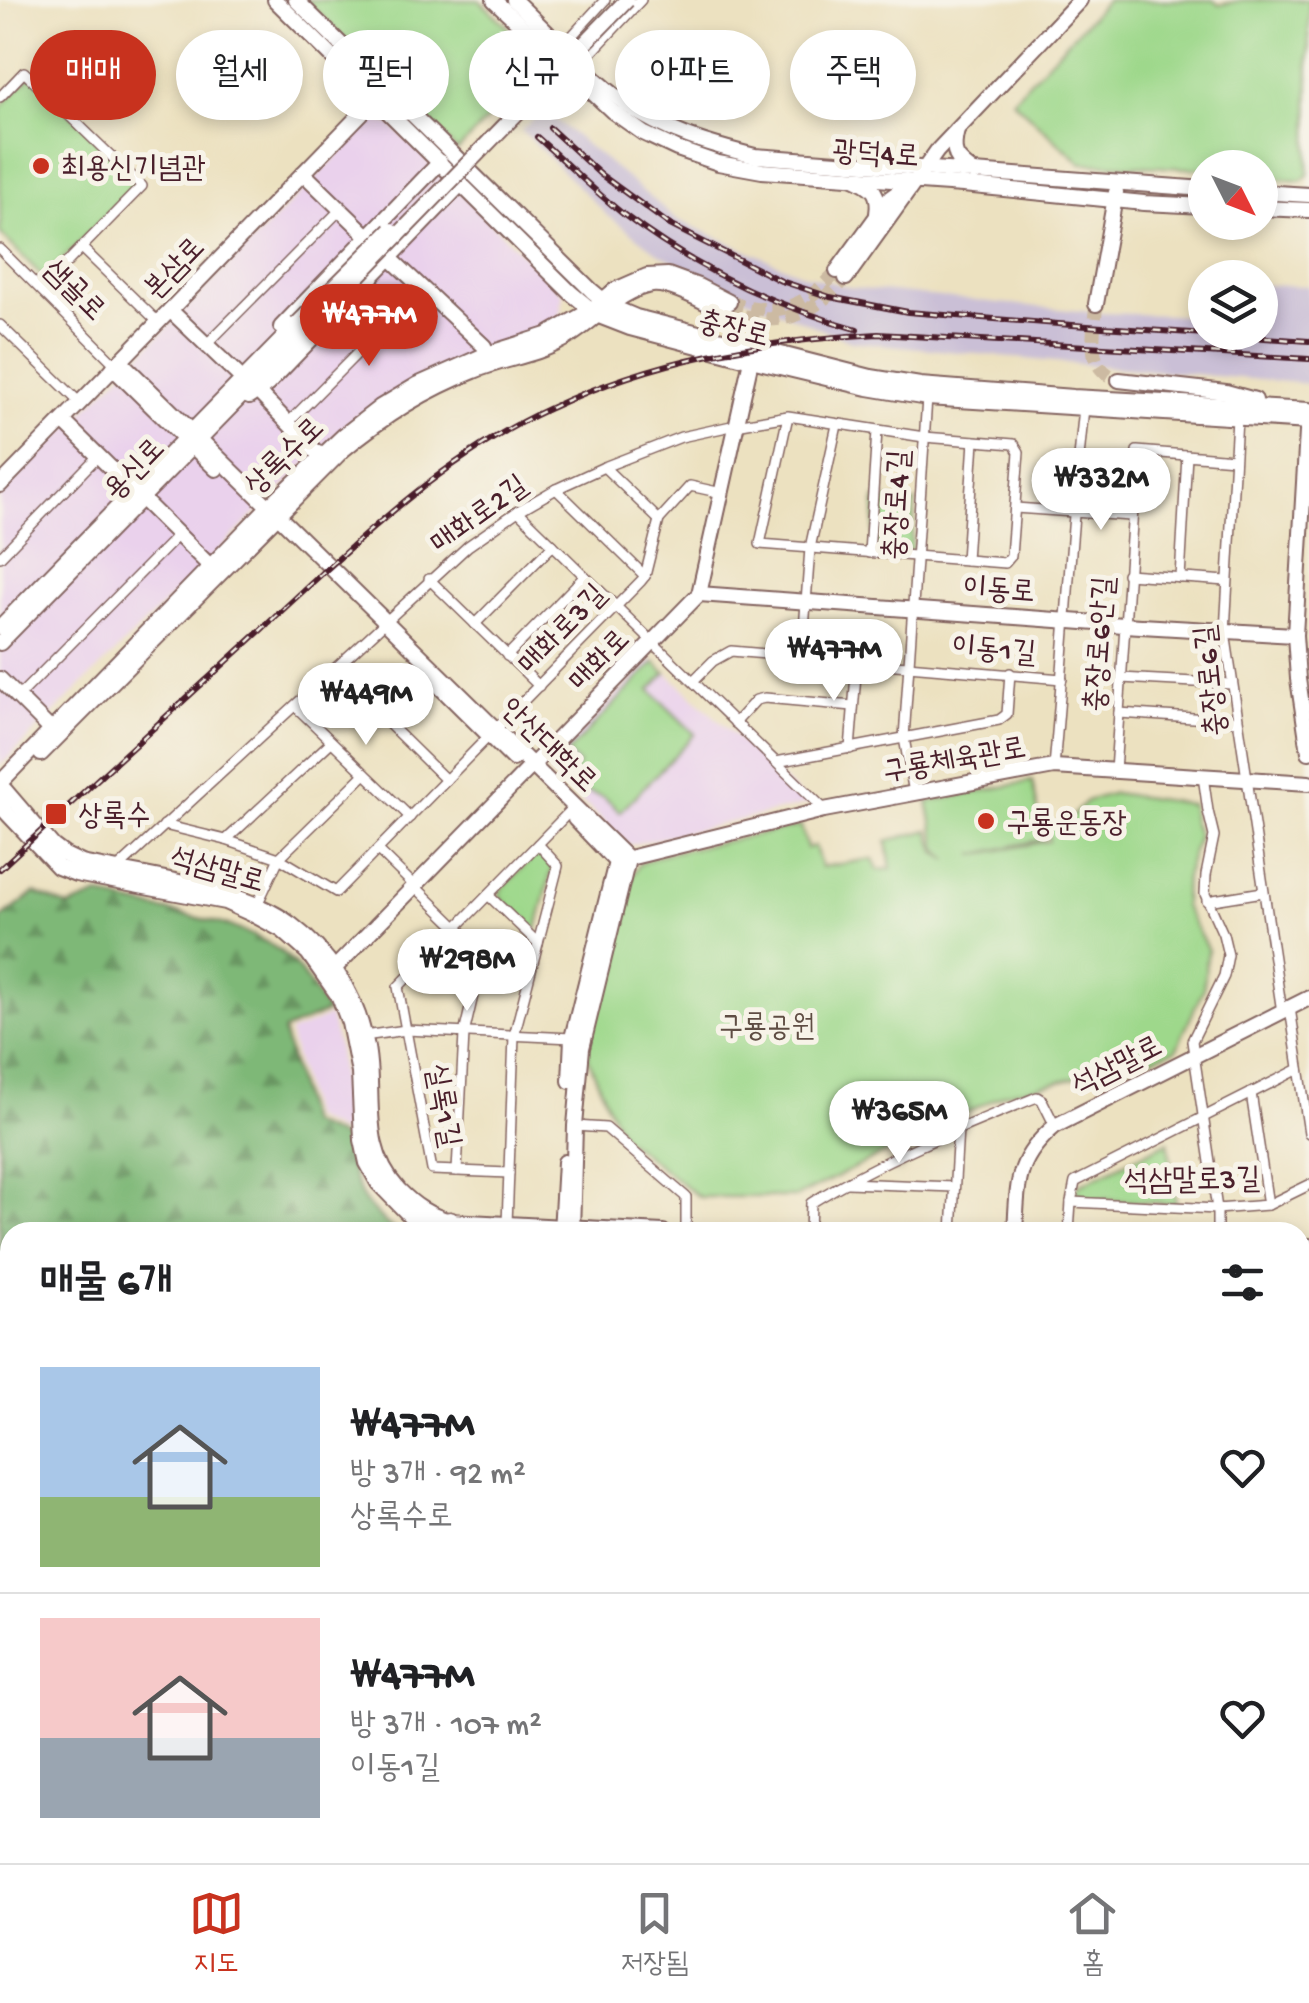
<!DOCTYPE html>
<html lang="ko">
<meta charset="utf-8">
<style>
:root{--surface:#fff;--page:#f6f6f6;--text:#202124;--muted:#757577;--line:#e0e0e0;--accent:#c8321e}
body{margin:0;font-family:"Gochi Hand","Poor Story",sans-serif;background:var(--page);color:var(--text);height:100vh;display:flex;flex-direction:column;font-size:38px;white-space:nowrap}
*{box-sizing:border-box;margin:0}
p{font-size:32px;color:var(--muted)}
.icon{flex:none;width:55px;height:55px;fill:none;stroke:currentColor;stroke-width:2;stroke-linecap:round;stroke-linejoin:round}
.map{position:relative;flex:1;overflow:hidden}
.panel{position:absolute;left:0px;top:1222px;width:1310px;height:642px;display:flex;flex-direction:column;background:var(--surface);border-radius:30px 30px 0 0;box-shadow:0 5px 15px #0003}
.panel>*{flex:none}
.guide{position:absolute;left:30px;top:30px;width:1250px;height:90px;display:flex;gap:20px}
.needle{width:65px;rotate:132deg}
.controls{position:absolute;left:1188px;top:150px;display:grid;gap:20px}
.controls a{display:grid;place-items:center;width:90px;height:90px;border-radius:50%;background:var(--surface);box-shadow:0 5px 15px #0003;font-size:50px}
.price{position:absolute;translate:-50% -85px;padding:0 22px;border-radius:35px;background:#fff;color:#222;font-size:32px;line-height:65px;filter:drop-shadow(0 2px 5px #0008)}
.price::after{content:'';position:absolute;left:50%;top:60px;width:30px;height:22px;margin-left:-15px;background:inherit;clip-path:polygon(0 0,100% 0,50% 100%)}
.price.selected{background:var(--accent);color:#fff}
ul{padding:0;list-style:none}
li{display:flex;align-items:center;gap:30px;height:250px;padding:0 40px}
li+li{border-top:2px solid var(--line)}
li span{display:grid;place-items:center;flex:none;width:280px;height:200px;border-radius:0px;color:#555}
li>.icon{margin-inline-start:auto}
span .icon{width:120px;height:120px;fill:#fffc;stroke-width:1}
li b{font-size:42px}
h2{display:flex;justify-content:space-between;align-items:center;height:120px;padding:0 40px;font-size:42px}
.chip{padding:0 35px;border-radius:45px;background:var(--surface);box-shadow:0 5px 15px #0003;font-size:35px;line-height:90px}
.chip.selected{background:var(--accent);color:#fff}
.menu{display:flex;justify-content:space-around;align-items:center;height:140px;border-top:2px solid var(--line);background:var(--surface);font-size:28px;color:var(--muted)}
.menu a{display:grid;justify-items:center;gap:5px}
.menu .selected{color:var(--accent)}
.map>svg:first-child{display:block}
</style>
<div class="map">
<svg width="1309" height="1863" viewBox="0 0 1309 1863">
<defs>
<pattern id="industrial-furrows" width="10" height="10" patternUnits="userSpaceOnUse" patternTransform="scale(2.5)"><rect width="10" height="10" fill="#cabfd6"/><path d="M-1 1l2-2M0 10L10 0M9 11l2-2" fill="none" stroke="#afa4b8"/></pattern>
<pattern id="forest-firs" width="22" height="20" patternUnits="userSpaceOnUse" patternTransform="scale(2.5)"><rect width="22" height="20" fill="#7eb877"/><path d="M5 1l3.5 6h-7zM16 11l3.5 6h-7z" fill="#699562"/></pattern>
</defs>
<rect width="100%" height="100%" fill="#f7f3e8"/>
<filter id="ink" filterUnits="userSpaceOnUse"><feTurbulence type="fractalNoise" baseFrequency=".01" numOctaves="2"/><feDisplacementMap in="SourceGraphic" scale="20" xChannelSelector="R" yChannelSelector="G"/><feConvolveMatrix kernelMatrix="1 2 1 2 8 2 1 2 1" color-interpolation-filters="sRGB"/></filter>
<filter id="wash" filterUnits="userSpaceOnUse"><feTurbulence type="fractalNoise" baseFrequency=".0048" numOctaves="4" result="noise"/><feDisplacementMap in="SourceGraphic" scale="40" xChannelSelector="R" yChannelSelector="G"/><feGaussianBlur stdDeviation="2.25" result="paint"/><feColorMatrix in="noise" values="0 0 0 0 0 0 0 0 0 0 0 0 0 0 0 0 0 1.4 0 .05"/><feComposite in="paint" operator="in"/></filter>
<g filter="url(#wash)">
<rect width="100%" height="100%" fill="#ece1c0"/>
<g fill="#ead1ec">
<path d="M374,119L391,125L563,294L560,316L354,417L0,766V496Z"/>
<path d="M652,659L809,804L630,845L549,772V762Z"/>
<path d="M329,1016L338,1047L345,1116L344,1134L311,1118L289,1033Z"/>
</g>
<path fill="url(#industrial-furrows)" d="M0,1492L10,1605V1855H123L121,1863H0Z"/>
<path fill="#cabfd6" d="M545,111L678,220L804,275L852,288L1099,313L1205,316V332H1260V285L1309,286V384L1065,363L851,341L729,291L660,254L607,215L521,130Z"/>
<g fill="url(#forest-firs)" stroke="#646c51" stroke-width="2.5">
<path d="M35,893L69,907L99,895C157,914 236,915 285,955C302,969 315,994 327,1012L283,1031L308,1123L343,1138C356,1186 356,1201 397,1232H10V1288L0,1290V919Z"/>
<path d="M578,1855H804L809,1863H578Z"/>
</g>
<g fill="#9ed88b" stroke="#747c5b" stroke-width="2.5">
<path d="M305,0H479L544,60L457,151Z"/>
<path d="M1107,0H1213L1219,5L1242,0H1309L1308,175L1301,181L1260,177V168L1205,169L1081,163L1012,100Z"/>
<path d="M33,74L140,183L44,278L0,233V107Z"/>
<path d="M875,498L915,502L911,549L908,552L873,549Z"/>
<path d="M655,662L666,673L650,690L695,734L620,812L604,797L581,790L568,777L579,765L567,753Z"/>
<path d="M1032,781L1044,839L973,855L1049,841L1046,824L1068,821L1086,801L1114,793L1191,804L1192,821L1198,836L1185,877L1184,906L1208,950L1203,990L1176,1050L1136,1064L1006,1093L796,1197H699L623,1137L607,1104L585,1050L630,879L639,864L663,854L801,826L807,848L815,846L821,867L873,859L878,870L891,869L887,841L929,830L936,852L949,860L938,850L928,802Z"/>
<path d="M536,854H542L553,865L537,929L533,930L500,897V891Z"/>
<path d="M1168,1142L1176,1204L1080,1198L1076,1191L1079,1185Z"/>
<path d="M999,1855H1142L1123,1863H999Z"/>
</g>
</g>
<g filter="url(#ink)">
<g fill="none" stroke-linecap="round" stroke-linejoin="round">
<g stroke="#ccbaa2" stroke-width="14" stroke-dasharray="14 7" stroke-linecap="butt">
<path d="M729,302C779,317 802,310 837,271"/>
<path d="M1096,304C1095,334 1083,368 1119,380"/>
<path d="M724,311C779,328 806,320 846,278"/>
</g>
<defs>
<g id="street">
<path d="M559,50L605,0"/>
<path d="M578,67L641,0"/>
<path d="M0,97L24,72L142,186L41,289"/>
<path d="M82,248L158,322"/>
<path d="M0,249L116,365"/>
<path d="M0,325L80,403"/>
<path d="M206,345L341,209"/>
<path d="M1237,418L1225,632L1282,1012"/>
<path d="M288,423L422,288"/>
<path d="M604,467L659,520"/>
<path d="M556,489L645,576"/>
<path d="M1015,508L1131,516"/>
<path d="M518,511L824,809"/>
<path d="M869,553L877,431"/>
<path d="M0,557L98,456"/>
<path d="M966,560L974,441"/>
<path d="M1127,574L1227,581"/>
<path d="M1180,578L1187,455"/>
<path d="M429,579L539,686"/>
<path d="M475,624L553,545"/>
<path d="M507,656L585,576"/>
<path d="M802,657L810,548L837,425"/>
<path d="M334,670L446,780"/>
<path d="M1121,678L1231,684"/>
<path d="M694,680L713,661L731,651L1062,679"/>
<path d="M18,697L178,535"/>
<path d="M295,706L410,817"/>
<path d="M1119,713L1237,721"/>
<path d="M735,723L756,700L765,698L853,706"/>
<path d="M850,749L857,662"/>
<path d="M776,762L999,720L1007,714L1010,673"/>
<path d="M1054,767C1065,648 1071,527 1084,408"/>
<path d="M1115,771L1137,451L1234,459"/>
<path d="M1203,776L1208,811L1214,836L1206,875L1205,894L1223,934L1228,955L1224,976L1192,1041L1217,1209V1232"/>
<path d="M914,793L904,738L927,398"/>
<path d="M164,825L226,840L279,858L336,892L641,581L645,576L659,520L690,486L722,493"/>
<path d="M226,840L331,742"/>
<path d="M378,850L483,953L464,1034L457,1171"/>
<path d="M115,871L468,546L518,511L556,489L604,467L681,437L736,425L788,416L924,437L1014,444L1019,452L1011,556L1005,563L760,544L788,416"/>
<path d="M488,895L538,943"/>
<path d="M1207,901L1263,892"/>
<path d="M257,905L279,858L365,774"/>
<path d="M1290,1008L1309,1133"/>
<path d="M364,1036L406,1030L572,1038"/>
<path d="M1251,1093L1268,1205"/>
<path d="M575,1126L606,1128L686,1197V1232"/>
<path d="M509,1173L432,1170L398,987L575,806"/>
<path d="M847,1183L954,1187"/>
<path d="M1071,1202L1217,1209L1268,1205L1309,1185"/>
<path d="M507,1224L514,1036L558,866L538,844"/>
<path d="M810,1232L811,1203C882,1159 960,1128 1037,1097L1042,1100L1055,1126"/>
<path d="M952,1232L958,1128"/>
<path d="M1069,1232L1071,1202L1075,1182L1299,1069"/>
<path d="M1300,1481L1309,1542"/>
<path d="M1300,1606L1309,1604"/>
<path d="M1300,1656L1309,1654"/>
<path d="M1300,1706L1309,1705"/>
<path d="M1300,1772L1309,1831"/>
<path d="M405,1855L539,1862"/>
<path d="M816,1855L821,1863"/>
<path d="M1204,1855L1206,1863"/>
<path d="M1254,1855L1256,1863"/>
<path d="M369,1863V1855"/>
<path d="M849,1863V1855"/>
<path d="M963,1863L964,1855"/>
<path d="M1139,1863L1170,1860L1179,1863"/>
<path d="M1271,1863L1309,1857"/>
</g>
<g id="secondary">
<path d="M275,0L571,293L599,316L630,328L751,360L868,388L927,398L1309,422"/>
<path d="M296,0L592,291L610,306L636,317L871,377L920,385L1073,397L1309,410"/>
<path d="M494,0L612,111L643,133L677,149L718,163L762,171L963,185L1144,203L1205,206"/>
<path d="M514,0C551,35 586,75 627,105C665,132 711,145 755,156L1205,189"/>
<path d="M957,130C951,154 955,159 975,173"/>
<path d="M303,173L370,238"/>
<path d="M854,178C874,187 880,193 877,214"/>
<path d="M1260,192L1309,195"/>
<path d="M1260,208L1309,210"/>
<path d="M390,258L484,346L487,354"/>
<path d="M837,271L890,198L908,185"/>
<path d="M846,278L937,151L1080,0"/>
<path d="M1096,304L1116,192"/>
<path d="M170,310L237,374"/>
<path d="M281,327L440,162"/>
<path d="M120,361L628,859L582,1048L575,1126L572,1232"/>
<path d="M113,368L216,469"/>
<path d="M1119,380L1226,392L1255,400"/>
<path d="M257,391L321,457"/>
<path d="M249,397L268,384L461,184"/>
<path d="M1308,415L1295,635L1298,679L1309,752"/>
<path d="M63,421L210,566"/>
<path d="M0,485L382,92"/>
<path d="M699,594L1124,625L1295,635"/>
<path d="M0,627L297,324"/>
<path d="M0,643L305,331"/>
<path d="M0,679L51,730"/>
<path d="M436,683L513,759"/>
<path d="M41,754L343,450C383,416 425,390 474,371C502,359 535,356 561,341C591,326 619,289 652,285C672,283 705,303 724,311"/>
<path d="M0,783L268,507L344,435L380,407L417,385L487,354L547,335L591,310L615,290L647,276L668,275L698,286L729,302"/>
<path d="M0,788L5,790L53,846L65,855L82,863C143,876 243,887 292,925C330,954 354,992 365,1038C378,1091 357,1145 399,1190C415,1206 428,1215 450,1221L663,1232"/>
<path d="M0,795L5,811L58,867L76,874L225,902L254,915L282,930L308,953L339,997L349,1023L359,1073L362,1140L367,1163L378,1183L413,1219L440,1230H446"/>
<path d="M621,860L824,810L1054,767L1309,783"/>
<path d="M327,976L699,594L751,360"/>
<path d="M570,1081L572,1038L616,862L575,819"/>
<path d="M561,1232L565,1162"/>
<path d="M1015,1232C1018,1183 1015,1160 1055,1126L1309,998"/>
<path d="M1300,1249L1309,1246"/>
<path d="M1300,1468L1309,1466"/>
<path d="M197,1863L198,1855"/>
<path d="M539,1863L540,1855"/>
<path d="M903,1863V1855"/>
<path d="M914,1863L915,1855"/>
</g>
<g id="highway">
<path d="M437,1232L450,1221"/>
<path d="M0,1312L10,1311"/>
<path d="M0,1333L10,1332"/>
<path d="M1300,1350L1309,1348"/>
<path d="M1300,1373L1309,1371"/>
</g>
</defs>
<use href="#street" stroke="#83635f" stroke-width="12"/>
<use href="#secondary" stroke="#83635f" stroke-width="18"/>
<use href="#highway" stroke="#83635f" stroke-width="21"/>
<use href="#street" stroke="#fff" stroke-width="9"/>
<use href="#secondary" stroke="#fff" stroke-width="14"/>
<use href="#highway" stroke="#fff" stroke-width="18"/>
<defs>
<g id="rail">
<path d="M550,128L600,174L670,225L781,281L830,297L908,312L1058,324L1309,341"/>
<path d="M537,137C565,162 593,190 623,214C694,268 771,305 857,329"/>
<path d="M0,869C87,788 175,709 262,629C350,548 438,460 548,409C657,358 759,341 878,334L1309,359"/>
</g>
</defs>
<use href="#rail" stroke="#4a1f2b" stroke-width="6"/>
<use href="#rail" stroke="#f7f3e8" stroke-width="2.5" stroke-dasharray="8" stroke-linecap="butt"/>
<defs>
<g id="secondary-bridge">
<path d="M297,324L391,230"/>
<path d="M305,331L627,0"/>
</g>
</defs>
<use href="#secondary-bridge" stroke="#83635f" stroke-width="18" stroke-linecap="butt"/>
<use href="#secondary-bridge" stroke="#fff" stroke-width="14"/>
</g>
</g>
<g fill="#c8321e" stroke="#f7f3e8" stroke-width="4">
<circle cx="41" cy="166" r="10"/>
<rect x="44" y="802" width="24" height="24" rx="5"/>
<circle cx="986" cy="821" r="10"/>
</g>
<g text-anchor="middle" stroke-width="10" stroke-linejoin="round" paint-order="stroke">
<g font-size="30" fill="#4a1f2b" stroke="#f7f3e8">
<text transform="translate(876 152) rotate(4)" y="10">광덕4로</text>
<text transform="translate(173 267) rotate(-46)" y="10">본삼로</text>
<text transform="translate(76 289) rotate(45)" y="10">샘골로</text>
<text transform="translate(734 327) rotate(14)" y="10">충장로</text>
<text transform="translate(283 455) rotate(-44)" y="10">상록수로</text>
<text transform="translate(133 468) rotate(-46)" y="10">용신로</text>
<text transform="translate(895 505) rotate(-87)" y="10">충장로4길</text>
<text transform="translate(478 513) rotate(-36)" y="10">매화로2길</text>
<text transform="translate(999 588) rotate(4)" y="10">이동로</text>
<text transform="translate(561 628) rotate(-46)" y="10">매화로3길</text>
<text transform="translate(1098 644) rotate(-86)" y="10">충장로6안길</text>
<text transform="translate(994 648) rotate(5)" y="10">이동1길</text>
<text transform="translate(598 659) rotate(-46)" y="10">매화로</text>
<text transform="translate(1209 681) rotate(-96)" y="10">충장로6길</text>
<text transform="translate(550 744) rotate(44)" y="10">안산대학로</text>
<text transform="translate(954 758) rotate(-10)" y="10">구룡체육관로</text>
<text transform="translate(218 868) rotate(16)" y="10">석삼말로</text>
<text transform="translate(1116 1064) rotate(-27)" y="10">석삼말로</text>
<text transform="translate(445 1105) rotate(80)" y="10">실록1길</text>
<text transform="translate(1192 1178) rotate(-1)" y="10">석삼말로3길</text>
</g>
<g font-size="30" fill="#4a1f2b" stroke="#f7f3e8" text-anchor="start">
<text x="61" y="176">최용신기념관</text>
<text x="78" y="824">상록수</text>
<text x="1006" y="831">구룡운동장</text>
</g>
<g font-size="30" fill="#5f4d43" stroke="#f7f3e8">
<text x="767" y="1035">구룡공원</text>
</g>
</g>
</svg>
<div class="controls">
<a><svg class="needle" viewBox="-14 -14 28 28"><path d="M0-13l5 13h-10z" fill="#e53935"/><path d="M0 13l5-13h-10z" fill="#757577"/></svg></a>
<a><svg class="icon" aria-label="layers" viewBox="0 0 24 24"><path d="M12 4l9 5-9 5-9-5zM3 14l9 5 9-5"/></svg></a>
</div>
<b class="price selected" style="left:369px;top:369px">₩477M</b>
<b class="price" style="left:1101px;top:533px">₩332M</b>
<b class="price" style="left:834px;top:704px">₩477M</b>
<b class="price" style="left:366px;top:748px">₩449M</b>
<b class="price" style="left:467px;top:1014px">₩298M</b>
<b class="price" style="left:899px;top:1166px">₩365M</b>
<div class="guide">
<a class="chip selected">매매</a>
<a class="chip">월세</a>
<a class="chip">필터</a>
<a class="chip">신규</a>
<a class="chip">아파트</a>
<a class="chip">주택</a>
</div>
<section class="panel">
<h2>매물 6개<svg class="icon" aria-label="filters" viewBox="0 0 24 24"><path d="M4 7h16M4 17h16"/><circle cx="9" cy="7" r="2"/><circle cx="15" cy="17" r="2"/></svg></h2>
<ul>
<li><span style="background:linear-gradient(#a9c7e8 65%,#8fb573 0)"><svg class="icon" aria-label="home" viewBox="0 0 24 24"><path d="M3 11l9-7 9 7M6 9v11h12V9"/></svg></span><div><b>₩477M</b><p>방 3개 · 92 m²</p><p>상록수로</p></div><svg class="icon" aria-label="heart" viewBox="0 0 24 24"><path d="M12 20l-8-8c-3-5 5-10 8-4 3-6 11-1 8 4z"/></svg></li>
<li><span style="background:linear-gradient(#f6c9c9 60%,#9aa5b1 0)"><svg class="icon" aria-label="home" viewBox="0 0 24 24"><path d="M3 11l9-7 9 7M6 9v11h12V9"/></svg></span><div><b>₩477M</b><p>방 3개 · 107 m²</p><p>이동1길</p></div><svg class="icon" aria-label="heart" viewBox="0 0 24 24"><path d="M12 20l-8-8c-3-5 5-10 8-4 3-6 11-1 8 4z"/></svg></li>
</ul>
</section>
</div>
<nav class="menu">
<a class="selected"><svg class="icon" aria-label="map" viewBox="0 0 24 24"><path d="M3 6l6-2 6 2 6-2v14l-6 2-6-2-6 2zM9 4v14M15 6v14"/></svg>지도</a>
<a><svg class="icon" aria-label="saved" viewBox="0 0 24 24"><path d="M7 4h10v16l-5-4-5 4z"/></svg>저장됨</a>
<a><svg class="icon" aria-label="home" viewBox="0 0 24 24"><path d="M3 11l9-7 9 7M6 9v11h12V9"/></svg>홈</a>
</nav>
